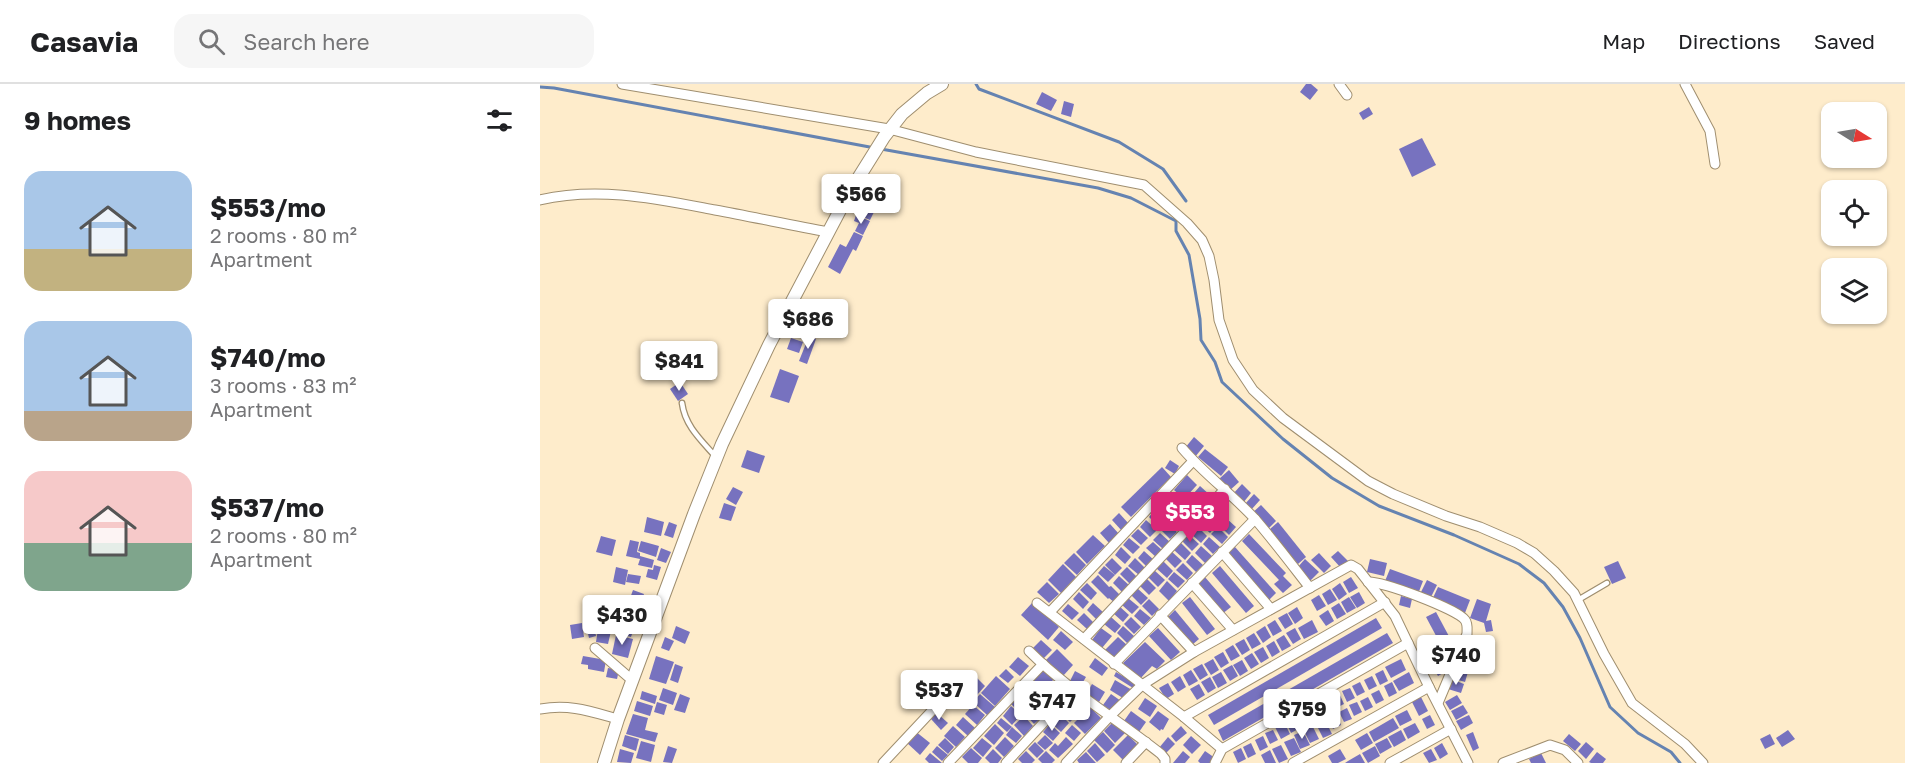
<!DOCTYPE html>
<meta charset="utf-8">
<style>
:root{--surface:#fff;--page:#f6f6f6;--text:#202124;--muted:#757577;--line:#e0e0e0;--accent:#db2777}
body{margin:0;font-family:"Golos Text",sans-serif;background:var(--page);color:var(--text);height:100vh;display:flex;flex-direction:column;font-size:22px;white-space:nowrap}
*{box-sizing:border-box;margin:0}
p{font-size:20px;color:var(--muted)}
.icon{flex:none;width:33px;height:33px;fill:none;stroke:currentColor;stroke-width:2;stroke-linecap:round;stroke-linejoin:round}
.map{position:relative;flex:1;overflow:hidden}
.sheet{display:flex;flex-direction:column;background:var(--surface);width:540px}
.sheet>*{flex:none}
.needle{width:39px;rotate:101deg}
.buttons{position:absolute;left:1281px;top:18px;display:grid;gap:12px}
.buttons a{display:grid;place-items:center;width:66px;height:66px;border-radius:12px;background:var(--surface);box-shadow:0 2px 4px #0004;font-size:30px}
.price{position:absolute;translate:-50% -51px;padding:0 14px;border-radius:6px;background:#fff;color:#222;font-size:20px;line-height:39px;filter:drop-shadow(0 2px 3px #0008)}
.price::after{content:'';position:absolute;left:50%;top:36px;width:18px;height:14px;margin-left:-9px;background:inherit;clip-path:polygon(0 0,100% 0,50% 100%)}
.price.current{background:var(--accent);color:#fff}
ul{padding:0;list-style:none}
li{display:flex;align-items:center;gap:18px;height:150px;padding:0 24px}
li span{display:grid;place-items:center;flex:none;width:168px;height:120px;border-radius:18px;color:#555}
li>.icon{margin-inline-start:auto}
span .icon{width:72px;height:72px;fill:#fffc;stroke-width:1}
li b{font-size:26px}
h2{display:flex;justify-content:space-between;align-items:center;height:72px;padding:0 24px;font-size:26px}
header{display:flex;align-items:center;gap:36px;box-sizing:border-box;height:84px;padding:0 30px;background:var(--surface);border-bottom:2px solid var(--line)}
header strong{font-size:28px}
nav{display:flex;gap:33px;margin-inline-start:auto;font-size:21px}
.search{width:420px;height:54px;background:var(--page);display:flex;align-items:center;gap:15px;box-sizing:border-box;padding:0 21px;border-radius:18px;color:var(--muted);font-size:22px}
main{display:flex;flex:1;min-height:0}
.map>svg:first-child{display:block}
</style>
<header>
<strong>Casavia</strong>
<div class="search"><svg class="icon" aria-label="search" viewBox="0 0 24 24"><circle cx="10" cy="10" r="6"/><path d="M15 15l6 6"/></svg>Search here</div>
<nav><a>Map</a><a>Directions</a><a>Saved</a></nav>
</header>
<main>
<section class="sheet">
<h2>9 homes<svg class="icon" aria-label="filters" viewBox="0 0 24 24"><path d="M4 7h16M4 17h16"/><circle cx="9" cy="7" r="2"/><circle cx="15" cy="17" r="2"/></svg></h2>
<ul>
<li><span style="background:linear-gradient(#a9c7e8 65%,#c2b280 0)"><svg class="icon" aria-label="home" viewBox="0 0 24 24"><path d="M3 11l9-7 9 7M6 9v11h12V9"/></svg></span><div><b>$553/mo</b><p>2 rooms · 80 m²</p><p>Apartment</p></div></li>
<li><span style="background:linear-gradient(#a9c7e8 75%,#b9a48a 0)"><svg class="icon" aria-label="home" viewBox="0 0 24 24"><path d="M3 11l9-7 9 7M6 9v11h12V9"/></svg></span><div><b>$740/mo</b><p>3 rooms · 83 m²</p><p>Apartment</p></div></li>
<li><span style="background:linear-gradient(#f6c9c9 60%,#7fa58c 0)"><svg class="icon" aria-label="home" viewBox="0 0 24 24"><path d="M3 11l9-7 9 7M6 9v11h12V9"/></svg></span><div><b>$537/mo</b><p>2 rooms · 80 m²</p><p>Apartment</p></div></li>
</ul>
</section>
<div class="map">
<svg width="1365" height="679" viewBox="0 0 1365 679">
<rect width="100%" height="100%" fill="#feeccb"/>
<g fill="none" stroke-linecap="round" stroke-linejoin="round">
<g stroke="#6583b1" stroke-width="3">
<path d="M436,0L439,5L579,58L623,85L646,117"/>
<path d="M0,3L14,4L335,64"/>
<path d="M341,65L558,104L591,114L636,137V147L649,171L660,235L661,256L675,278L682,298L743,355L792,394L839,422L914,451L979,480L1004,499L1023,523L1040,554L1070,623L1098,649L1131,668L1140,679"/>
</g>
</g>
<g fill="#7772bf">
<path d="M766,0H771L778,6L770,16L760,8Z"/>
<path d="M502,8L517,16L511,27L496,20Z"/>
<path d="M524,17L534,20L531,33L521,30Z"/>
<path d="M829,23L833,30L823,36L819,29Z"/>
<path d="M882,54L896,81L872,93L859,65Z"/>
<path d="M322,121L335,126L330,136L318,131Z"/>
<path d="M316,131L330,137L323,151L315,147L319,139L314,137Z"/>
<path d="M314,148L323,152L316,167L313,165L300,190L288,183L300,160L306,163Z"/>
<path d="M271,226L278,229L269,251L262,248Z"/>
<path d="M279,229L287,232L278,254L271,251Z"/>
<path d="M269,252L276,255L267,280L259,277Z"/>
<path d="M251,254L263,258L259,269L247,265Z"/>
<path d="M240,285L259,292L249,319L230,313Z"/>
<path d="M140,298L148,310L138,317L130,305Z"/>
<path d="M654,353L664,362L655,373L645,364Z"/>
<path d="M665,365L688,383L681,392L658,373Z"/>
<path d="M207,366L225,372L219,389L201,383Z"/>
<path d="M630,376L639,382L635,390L625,384Z"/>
<path d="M622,383L631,393L591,433L581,423Z"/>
<path d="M689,386L699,398L689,407L679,395Z"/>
<path d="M647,391L657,401L644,415L634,406Z"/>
<path d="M702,400L711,409L703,419L693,410Z"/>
<path d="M660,402L671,412L664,419L654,409Z"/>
<path d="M193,403L203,408L196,421L186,415Z"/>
<path d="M633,408L643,417L637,424L626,415Z"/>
<path d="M714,410L720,416L711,426L705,420Z"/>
<path d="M653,411L663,421L656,428L646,418Z"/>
<path d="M624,418L635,427L628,434L618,425Z"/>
<path d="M184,419L196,423L191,437L179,434Z"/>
<path d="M644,419L654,428L647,436L637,426Z"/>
<path d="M721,421L736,437L726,447L711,430Z"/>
<path d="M674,422L684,432L678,439L667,429Z"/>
<path d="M615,426L625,436L619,443L609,433Z"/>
<path d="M579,429L589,440L582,447L572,436Z"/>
<path d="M636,430L646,440L640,447L629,437Z"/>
<path d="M666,432L676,442L670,449L659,439Z"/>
<path d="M107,433L124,438L121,452L104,448Z"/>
<path d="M686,434L696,443L689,451L679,441Z"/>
<path d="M606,436L617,446L610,453L600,443Z"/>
<path d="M129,438L137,441L133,454L124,451Z"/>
<path d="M626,438L637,448L630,455L620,445Z"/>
<path d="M738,438L766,473L758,480L729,446Z"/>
<path d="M570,440L579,450L569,459L560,449Z"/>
<path d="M657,442L667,452L661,459L650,449Z"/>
<path d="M678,443L688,453L682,460L671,450Z"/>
<path d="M598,445L608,454L601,461L591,452Z"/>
<path d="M620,449L630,458L623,465L613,456Z"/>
<path d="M648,450L659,460L652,467L642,457Z"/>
<path d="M709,450L746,489L743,492L752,501L743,509L734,500L739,496L702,457Z"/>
<path d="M553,451L565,462L547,480L536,468Z"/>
<path d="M61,452L76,456L72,472L56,468Z"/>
<path d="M669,453L680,463L673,470L663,460Z"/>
<path d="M589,454L600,463L593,470L583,461Z"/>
<path d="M90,456L99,458L97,468L100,469V472L114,476L112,484L98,481L100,475L86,472Z"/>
<path d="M101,457L119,462L116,473L98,467Z"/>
<path d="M613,458L623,467L617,474L606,464Z"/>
<path d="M641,459L651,469L645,476L634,466Z"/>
<path d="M661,462L672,472L665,479L655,469Z"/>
<path d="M581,463L591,473L585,480L575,471Z"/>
<path d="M695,463L736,509L728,517L686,471Z"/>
<path d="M121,464L131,468L126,479L117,476Z"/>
<path d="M604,467L615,477L608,484L598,474Z"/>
<path d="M631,467L642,477L635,484L625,474Z"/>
<path d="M798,467L808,477L801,484L791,473Z"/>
<path d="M534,469L546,481L537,491L524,479Z"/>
<path d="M779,469L791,482L784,489L771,476Z"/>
<path d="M652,471L663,481L656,488L646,478Z"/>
<path d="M572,474L582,484L575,491L565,481Z"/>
<path d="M595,474L605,484L599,491L588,482Z"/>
<path d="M765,475L779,488L770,497L757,484Z"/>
<path d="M830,475L847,479L844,492L827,488Z"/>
<path d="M623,477L633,487L627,494L616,484Z"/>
<path d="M1078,477L1086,494L1072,500L1064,483Z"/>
<path d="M643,479L653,489L647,496L636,486Z"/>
<path d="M523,480L536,493L521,509L508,496Z"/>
<path d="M114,481L121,483L117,496L106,493L108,485L113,486Z"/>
<path d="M564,482L575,491L568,498L558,489Z"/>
<path d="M680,482L714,522L706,529L672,489Z"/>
<path d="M76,483L88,486L85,501L73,498Z"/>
<path d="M587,483L597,493L590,500L580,490Z"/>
<path d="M850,485L883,497L878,510L845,497Z"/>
<path d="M614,486L625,496L618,503L608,493Z"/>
<path d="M634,488L645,497L638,504L628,495Z"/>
<path d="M88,490L101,492L99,500L86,498Z"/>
<path d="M558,491L569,503L571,502L581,512L575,519L569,514L568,515L551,498Z"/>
<path d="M579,492L590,502L583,509L573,499Z"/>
<path d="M664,492L691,523L682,530L656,499Z"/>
<path d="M811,493L818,504L809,509L803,498Z"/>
<path d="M606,494L616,504L609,511L599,501Z"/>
<path d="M887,496L897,501L889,517L879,512Z"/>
<path d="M627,497L637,507L629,517L619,507Z"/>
<path d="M507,498L519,510L509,519L497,508Z"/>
<path d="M547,499L557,509L551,516L540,506Z"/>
<path d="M800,499L807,510L799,516L792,505Z"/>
<path d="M898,503L930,516L925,529L892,516Z"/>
<path d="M597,504L608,514L601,521L591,511Z"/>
<path d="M790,505L797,516L788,521L782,510Z"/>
<path d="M93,506L104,510L100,522L90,519L89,526L77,525L78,516L89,517Z"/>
<path d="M539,508L549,518L543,525L533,515Z"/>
<path d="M819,508L825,519L817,524L810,513Z"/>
<path d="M779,511L786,522L777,527L771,516Z"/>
<path d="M861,512L872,515L870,524L859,521Z"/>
<path d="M650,513L675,545L667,551L642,519Z"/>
<path d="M809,513L816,524L807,529L801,518Z"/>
<path d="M588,514L599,523L592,530L582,521Z"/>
<path d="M609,515L619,525L612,532L602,522Z"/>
<path d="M937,515L951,520L946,537L951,536L953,547L946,548L944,539L930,534Z"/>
<path d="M492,519L519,543L508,556L481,531Z"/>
<path d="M553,519L564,529L557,536L547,526Z"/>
<path d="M799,519L806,530L797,535L791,524Z"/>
<path d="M528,520L539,529L532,536L522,527Z"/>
<path d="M579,522L589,531L583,538L573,529Z"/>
<path d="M757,523L763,534L755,540L748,529Z"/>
<path d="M69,525L78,527L76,539L67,537Z"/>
<path d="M600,525L611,534L604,541L594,532Z"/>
<path d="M635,526L659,555L652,561L628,533Z"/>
<path d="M788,526L794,537L786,542L779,532Z"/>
<path d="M896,528L919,571L909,576L886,533Z"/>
<path d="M544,529L554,539L547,545L537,536Z"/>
<path d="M747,529L753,540L745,545L738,534Z"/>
<path d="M571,533L581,542L575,549L564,540Z"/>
<path d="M591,533L601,543L594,550L584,540Z"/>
<path d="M59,534L61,541L54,543L56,552L49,554L45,537Z"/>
<path d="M836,534L842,544L674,641L668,631Z"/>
<path d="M735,536L742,547L733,552L727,541Z"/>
<path d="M772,536L778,548L764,555L758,544Z"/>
<path d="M80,537L95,541L91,553L77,549Z"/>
<path d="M42,539L44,553L32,555L30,541Z"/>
<path d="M136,542L150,548L145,560L132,554Z"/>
<path d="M583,542L594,552L587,559L577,549Z"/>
<path d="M725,542L731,553L723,559L716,548Z"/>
<path d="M561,544L572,552L562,564L552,556Z"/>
<path d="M618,544L640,568L631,576L609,552Z"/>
<path d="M755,544L761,555L753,560L746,549Z"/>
<path d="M58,545L71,547L68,560L56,558Z"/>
<path d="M521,547L533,558L525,566L513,556Z"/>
<path d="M714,549L721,560L712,565L706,554Z"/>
<path d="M847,549L853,559L683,657L678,646Z"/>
<path d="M76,551L93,555L88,574L72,570Z"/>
<path d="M744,551L751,562L742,567L736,556Z"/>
<path d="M125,553L134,557L129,567L121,564Z"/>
<path d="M578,553L587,561L574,576L564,567Z"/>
<path d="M704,555L710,566L702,571L695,560Z"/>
<path d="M501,556L512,566L503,575L492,565Z"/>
<path d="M734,557L740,568L732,573L726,562Z"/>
<path d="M605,558L625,577L617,585L612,582L599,596L583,579Z"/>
<path d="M693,561L700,572L691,577L685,566Z"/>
<path d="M723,563L729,574L721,579L714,568Z"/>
<path d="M517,565L533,581L523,592L506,576Z"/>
<path d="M683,568L689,579L681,584L674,573Z"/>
<path d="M712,569L719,580L711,585L704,574Z"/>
<path d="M43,572L66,576L64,588L48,585V581L41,580Z"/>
<path d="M116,572L134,578L126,600L109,595Z"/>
<path d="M478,573L489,582L480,592L469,583Z"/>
<path d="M555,574L568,584L562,592L549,583Z"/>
<path d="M673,575L679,586L671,591L664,580Z"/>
<path d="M861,575L866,586L851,594L845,583Z"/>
<path d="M702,576L708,587L700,592L693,581Z"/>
<path d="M905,579L908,586L898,592L894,585Z"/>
<path d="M135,580L143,583L138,599L130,596Z"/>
<path d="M662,580L668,591L660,596L653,585Z"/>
<path d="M692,581L698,592L690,597L683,586Z"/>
<path d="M68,584L79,586L77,595L66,593Z"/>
<path d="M915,584L928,588L925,598L912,594Z"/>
<path d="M466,585L474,593L468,599L459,592Z"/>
<path d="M503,585L514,595L501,609L490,599Z"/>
<path d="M651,586L658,597L649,602L643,591Z"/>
<path d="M843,586L848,597L840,601L835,590Z"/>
<path d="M535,587L546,593L540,603L530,597Z"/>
<path d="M576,588L596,600L593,604L574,592Z"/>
<path d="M681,588L687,599L678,604L672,593Z"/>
<path d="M869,588L874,599L859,607L853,597Z"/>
<path d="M435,592L445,602L437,611L426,601Z"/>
<path d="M456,592L470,605L455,622L441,609Z"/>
<path d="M640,592L646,603L638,608L631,598Z"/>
<path d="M832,592L837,602L829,606L824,596Z"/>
<path d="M670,593L676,604L668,609L661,598Z"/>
<path d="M911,595L924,600L921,609L908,605Z"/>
<path d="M575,596L592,606L586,616L570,606Z"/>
<path d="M517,597L528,607L515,621L504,611Z"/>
<path d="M820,598L825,608L817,612L812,602Z"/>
<path d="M852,598L857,609L849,613L844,602Z"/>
<path d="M628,599L634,610L626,615L619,604Z"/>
<path d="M552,600L565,608L559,618L546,611Z"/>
<path d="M659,600L665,611L657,616L650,605Z"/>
<path d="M490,602L499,610L491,620L481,611Z"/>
<path d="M123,604L137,609L133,621L119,616Z"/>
<path d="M416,604L426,614L417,624L406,613Z"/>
<path d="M810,604L815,614L807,618L802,607Z"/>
<path d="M839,606L844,616L836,620L831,610Z"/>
<path d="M102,607L117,612L115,620L100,615Z"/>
<path d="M799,609L804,620L796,624L791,613Z"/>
<path d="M140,610L150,614L145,629L134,626Z"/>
<path d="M440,610L455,623L447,631L433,618Z"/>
<path d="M571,610L581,617L573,628L563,621Z"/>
<path d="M536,611L547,621L538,630L528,621Z"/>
<path d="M786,611L793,625L784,629L777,615Z"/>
<path d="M917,611L922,619L910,626L905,618Z"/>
<path d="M478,612L489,621L481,630L471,620Z"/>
<path d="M828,613L833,623L825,627L820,617Z"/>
<path d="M881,613L888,627L879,632L872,618Z"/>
<path d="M503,614L511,622L503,630L495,621Z"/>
<path d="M605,614L617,622L610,633L598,625Z"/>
<path d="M97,617L113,622L110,632L94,627Z"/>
<path d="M775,617L783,631L773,636L766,621Z"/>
<path d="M117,618L127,621L124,631L114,628Z"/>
<path d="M817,618L822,628L814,632L809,621Z"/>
<path d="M433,621L445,631L437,641L425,630Z"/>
<path d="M526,621L537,631L530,638L520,628Z"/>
<path d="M923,621L928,629L916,636L911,627Z"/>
<path d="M471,622L481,631L472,641L463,632Z"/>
<path d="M493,622L502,633L494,640L485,630Z"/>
<path d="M550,623L561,634L545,650L534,639Z"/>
<path d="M765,624L772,638L763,642L756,628Z"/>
<path d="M807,624L812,635L804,638L799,628Z"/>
<path d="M867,626L872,636L860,642L855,632Z"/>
<path d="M591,627L606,638L599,648L584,637Z"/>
<path d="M618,627L629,635L623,646L621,645L620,647L609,638Z"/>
<path d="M397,629L408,639L401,646L391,635Z"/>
<path d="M519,629L529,639L521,648L510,638Z"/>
<path d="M93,630L108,634L105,646L118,649L115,658L86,650Z"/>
<path d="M753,630L760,644L751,649L744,634Z"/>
<path d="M796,630L801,641L793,645L788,634Z"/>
<path d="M890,631L895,641L887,645L882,635Z"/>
<path d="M929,631L933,639L921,646L916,637Z"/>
<path d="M484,632L493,642L484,652L474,641Z"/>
<path d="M423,633L435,644L428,652L416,641Z"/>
<path d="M461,634L472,643L467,648L457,639Z"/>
<path d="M853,634L859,644L834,658L829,648Z"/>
<path d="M575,636L586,648L575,659L564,647Z"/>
<path d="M743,636L750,650L741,655L734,641Z"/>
<path d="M785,636L792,650L783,654L776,640Z"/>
<path d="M875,639L880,648L868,655L863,645Z"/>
<path d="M455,640L464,649L454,661L444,652Z"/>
<path d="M510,640L520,649L513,657L503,648Z"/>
<path d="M532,641L541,649L534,657L525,649Z"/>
<path d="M772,641L779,655L770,659L763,645Z"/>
<path d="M413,642L425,653L416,663L404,652Z"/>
<path d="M641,642L647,649L636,658L631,652Z"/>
<path d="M472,643L482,652L476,659L466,651Z"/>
<path d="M733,646L738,656L730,660L725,649Z"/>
<path d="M861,646L866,656L854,663L848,653Z"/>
<path d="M1248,646L1255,655L1242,663L1236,654Z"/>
<path d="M375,647L390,659L380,671L366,658Z"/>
<path d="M763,647L770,661L760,665L754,651Z"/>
<path d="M563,648L575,661L567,669L554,656Z"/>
<path d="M933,648L939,664L933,667L926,651Z"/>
<path d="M827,649L833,659L821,666L815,656Z"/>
<path d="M1029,650L1041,660L1035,667L1023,657Z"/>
<path d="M1230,650L1235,660L1225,665L1220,655Z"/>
<path d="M85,651L99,655L96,667L82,662Z"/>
<path d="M505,651L513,659L505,666L497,659Z"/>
<path d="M588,651L598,661L583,676L573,666Z"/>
<path d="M651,652L661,661L652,670L643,661Z"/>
<path d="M723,652L728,663L720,667L715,656Z"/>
<path d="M465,653L474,662L464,673L455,664Z"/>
<path d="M526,653L533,660L518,674L509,666L515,659L518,662Z"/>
<path d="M628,653L635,660L625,670L619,664Z"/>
<path d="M405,654L414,663L408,670L398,661Z"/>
<path d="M442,654L452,662L443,673L433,664Z"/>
<path d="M754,654L761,668L751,672L744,658Z"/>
<path d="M847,654L852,663L840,670L835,660Z"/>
<path d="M101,657L115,661L111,678L96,674Z"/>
<path d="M495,658L504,667L497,674L488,665Z"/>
<path d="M1046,658L1054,665L1046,675L1038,667Z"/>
<path d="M555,659L565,671L557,678L547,667Z"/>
<path d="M711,659L716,670L708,674L703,663Z"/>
<path d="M902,659L908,670L900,675L894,664Z"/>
<path d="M741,661L748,675L739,679L732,665Z"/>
<path d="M128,662L137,665L132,679L123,678Z"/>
<path d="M397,662L408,671L402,677L392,668Z"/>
<path d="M835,662L840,672L828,679L822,669Z"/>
<path d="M431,664L442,674L438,679H428L422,673Z"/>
<path d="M701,664L706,675L698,679L693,668Z"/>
<path d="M80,665L94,669L91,679L77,678Z"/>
<path d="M453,665L462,674L458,679H450L445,674Z"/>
<path d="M800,665L806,675L798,679H792L788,672Z"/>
<path d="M891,665L897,676L889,679L883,669Z"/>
<path d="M730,666L736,679H725L721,671Z"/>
<path d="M486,667L495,676L492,679H482L478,675Z"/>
<path d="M506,667L515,676L512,679H502L498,675Z"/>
<path d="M643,667L650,673L645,679H633Z"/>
<path d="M665,667L675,674L672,679H660L658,677Z"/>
<path d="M546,668L556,679H539L537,676Z"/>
<path d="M1057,668L1066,675L1063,679H1051L1049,678Z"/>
<path d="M390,669L402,679H389L385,675Z"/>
<path d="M1001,669L1006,679H991L989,675Z"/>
<path d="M820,670L825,679H805L808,677Z"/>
</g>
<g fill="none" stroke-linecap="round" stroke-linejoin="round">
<defs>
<g id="service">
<path d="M142,319C145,342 161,356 176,373"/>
<path d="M1038,516L1067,499"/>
</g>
<g id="minor">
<path d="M82,0L349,45L436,68L604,101L647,139L662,156L669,172L674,196L679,236L693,276L713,306L743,334L828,397L853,410L906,432L940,443L977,459L994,469L1014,487L1034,509L1064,570L1092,619L1145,660L1163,679"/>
<path d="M799,0L807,11"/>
<path d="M1145,0L1170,47L1175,80"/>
<path d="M0,116C58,102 117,115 175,126C213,133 250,141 288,148"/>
<path d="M642,364C664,390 692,410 715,435C734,457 752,481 770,504"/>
<path d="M682,468L731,525"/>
<path d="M828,498C842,497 917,525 925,536C928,540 927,545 927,550L898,619"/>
<path d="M652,499L693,546"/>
<path d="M497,519L644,633L682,665"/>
<path d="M510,528L653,377"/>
<path d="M620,531L654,568"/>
<path d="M544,555L685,405"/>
<path d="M55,564L92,596"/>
<path d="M489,567C528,606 577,635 621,670L625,675V679"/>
<path d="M574,580L715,435"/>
<path d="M0,625C30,620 49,627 78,635"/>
<path d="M644,633L845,518"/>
<path d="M343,679L403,615"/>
<path d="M408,679L503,580"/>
<path d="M466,679L534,606"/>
<path d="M526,679L570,632L602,601L654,568L811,481L818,485L855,532L889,603L928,679"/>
<path d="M586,679L606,658"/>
<path d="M675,679L682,665L868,559"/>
<path d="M753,679L889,603"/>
<path d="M850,679L911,645"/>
<path d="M963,679L1010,661L1025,666L1038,679"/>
</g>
<path id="secondary" d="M64,679L78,635L154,430L182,360L229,261L309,109L344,53L362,30L387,9L402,0"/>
</defs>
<use href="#service" stroke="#9f8e6f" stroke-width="7"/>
<use href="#minor" stroke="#9f8e6f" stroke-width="11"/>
<use href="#secondary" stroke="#9f8e6f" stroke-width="14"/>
<use href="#service" stroke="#fff" stroke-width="4.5"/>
<use href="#minor" stroke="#fff" stroke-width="9"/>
<use href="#secondary" stroke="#fff" stroke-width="12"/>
</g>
</svg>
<div class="buttons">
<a><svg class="needle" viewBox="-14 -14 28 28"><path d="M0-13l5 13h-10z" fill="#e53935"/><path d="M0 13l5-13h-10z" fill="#757577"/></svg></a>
<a><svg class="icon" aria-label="locate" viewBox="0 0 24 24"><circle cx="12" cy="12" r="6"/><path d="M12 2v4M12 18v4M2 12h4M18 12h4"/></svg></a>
<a><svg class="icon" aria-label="layers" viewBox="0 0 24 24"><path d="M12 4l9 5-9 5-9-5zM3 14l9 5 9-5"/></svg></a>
</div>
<b class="price" style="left:321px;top:141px">$566</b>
<b class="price" style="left:268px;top:266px">$686</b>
<b class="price" style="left:139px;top:308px">$841</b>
<b class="price current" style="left:650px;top:459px">$553</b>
<b class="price" style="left:82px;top:562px">$430</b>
<b class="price" style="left:916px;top:602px">$740</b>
<b class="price" style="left:399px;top:637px">$537</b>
<b class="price" style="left:512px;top:648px">$747</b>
<b class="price" style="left:762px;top:656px">$759</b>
</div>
</main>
